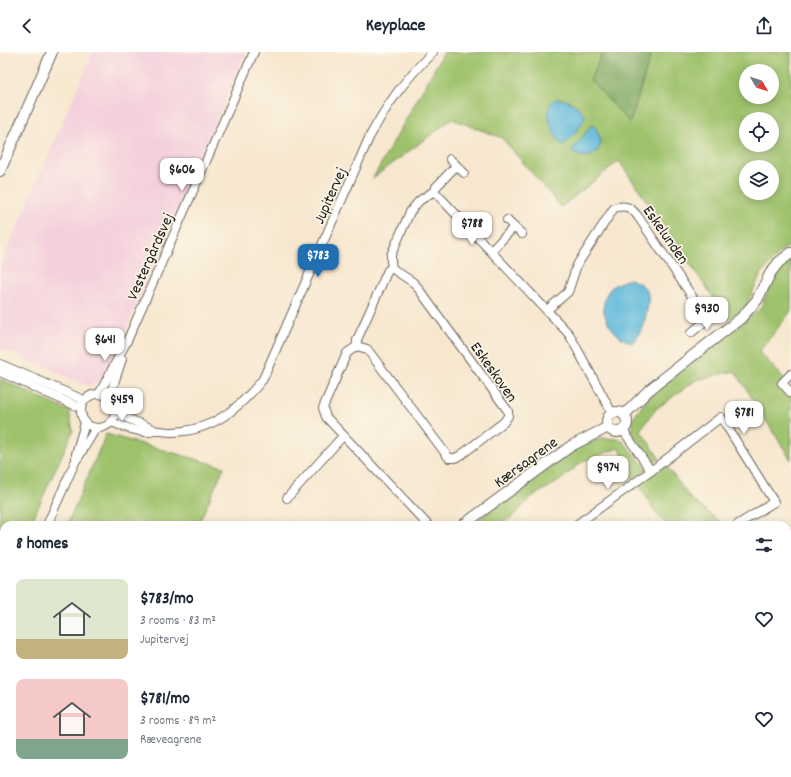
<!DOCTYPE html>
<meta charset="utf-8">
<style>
:root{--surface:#fff;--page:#f6f6f7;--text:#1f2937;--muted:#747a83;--accent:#1f6fb2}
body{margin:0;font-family:Dekko,sans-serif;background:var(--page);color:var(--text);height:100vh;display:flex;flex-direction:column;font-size:15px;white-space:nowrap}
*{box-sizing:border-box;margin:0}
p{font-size:13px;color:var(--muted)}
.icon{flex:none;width:22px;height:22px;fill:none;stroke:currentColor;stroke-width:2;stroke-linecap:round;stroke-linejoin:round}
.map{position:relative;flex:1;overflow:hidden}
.side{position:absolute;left:0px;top:469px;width:791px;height:256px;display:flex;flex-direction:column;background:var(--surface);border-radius:12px 12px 0 0;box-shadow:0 2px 10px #0003}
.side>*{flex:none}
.needle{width:26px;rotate:129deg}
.buttons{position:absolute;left:739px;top:12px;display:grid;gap:8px}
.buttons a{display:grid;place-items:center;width:40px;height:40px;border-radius:50%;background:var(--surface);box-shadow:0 2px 10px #0003;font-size:20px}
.price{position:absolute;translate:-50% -34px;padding:0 9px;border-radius:8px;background:#fff;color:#222;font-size:13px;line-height:26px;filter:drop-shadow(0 1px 2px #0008)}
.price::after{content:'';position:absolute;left:50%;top:24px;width:12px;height:9px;margin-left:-6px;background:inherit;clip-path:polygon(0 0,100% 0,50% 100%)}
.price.current{background:var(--accent);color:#fff}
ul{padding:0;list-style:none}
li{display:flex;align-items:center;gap:12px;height:100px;padding:0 16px}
li span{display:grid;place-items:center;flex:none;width:112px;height:80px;border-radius:8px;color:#555}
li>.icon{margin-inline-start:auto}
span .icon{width:48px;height:48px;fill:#fffc;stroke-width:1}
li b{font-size:17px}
h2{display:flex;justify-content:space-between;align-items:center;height:48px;padding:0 16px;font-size:17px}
header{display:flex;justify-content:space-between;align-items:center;height:52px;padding:0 16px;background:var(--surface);font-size:18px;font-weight:700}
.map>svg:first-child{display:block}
</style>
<header><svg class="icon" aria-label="back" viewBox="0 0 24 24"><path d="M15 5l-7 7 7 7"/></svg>Keyplace<svg class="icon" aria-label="share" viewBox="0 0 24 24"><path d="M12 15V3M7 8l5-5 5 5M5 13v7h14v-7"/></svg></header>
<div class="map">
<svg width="791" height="725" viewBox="0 0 791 725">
<rect width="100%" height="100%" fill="#fcf5e5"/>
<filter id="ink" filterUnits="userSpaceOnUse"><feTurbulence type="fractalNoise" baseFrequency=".025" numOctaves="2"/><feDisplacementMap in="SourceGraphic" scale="8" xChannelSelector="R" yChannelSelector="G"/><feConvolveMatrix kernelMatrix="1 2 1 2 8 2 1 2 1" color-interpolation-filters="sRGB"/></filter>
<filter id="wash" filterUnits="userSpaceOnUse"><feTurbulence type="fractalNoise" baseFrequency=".012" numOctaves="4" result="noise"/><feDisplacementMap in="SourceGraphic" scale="16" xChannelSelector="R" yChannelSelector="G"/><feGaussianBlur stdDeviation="0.9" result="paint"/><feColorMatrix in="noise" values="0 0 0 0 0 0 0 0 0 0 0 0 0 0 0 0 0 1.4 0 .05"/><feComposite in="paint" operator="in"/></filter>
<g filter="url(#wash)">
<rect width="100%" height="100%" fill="#f7e7cf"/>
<path fill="#f4cfdd" d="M93,0H246L105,325L88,334L0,296V214Z"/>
<g fill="#9ec26c" stroke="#5d6f44" fill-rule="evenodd">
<path d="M444,0H791V193L783,198L761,222L747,252L729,268L619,109L561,155L502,86L452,67L373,126ZM746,19H772V45H746ZM746,67H772V93H746ZM746,115H772V141H746Z"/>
<path d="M791,206V259L759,300L783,325L791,344V408L735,319L696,328L656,357L640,378L660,407L653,411L633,382V367L647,347L760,257L774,225Z"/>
<path d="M0,327L69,359L73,379L30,473H4V531L0,539Z"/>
<path d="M106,382L224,415L198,473H67Z"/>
<path d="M603,386L621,387L647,417L632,428V420L619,396L583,409L558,430L533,444L512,465L497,473H471L575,396Z"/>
<path d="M665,412L691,447L724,473H668L658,464L638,432Z"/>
<path d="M4,618V721H83L81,725H0V627Z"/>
<path d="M175,721H198L203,725H173Z"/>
</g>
<path fill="#7ea860" stroke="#4d623e" d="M603,0H652L630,71L590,28Z"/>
<g fill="#5eb9dc" stroke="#3d6a7c">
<path d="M558,47C569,47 579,54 585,64C582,74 571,86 563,93C555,89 546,64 549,55C551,50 553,48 558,47Z"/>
<path d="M592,73L596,76L601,90C600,93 599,97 597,99C592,107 579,105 573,101L572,98Z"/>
<path d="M630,227C636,230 642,232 646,237C653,247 642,286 631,291C611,283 593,256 611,236C616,231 624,229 630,227Z"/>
</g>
</g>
<g filter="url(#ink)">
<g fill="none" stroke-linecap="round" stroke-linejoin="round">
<defs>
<g id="minor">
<path d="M450,107L464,121"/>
<path d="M434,139L436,135L456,114"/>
<path d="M507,168L514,175"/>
<path d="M491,199L514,175L522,182"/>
<path d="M392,216C399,222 408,226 415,232L508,359V364L504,370L461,403L455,406H449L367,297L357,294L347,301L325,351L323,356L326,365L428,473"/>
<path d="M547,258L568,240L577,213L614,156C627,152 632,156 639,166L704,262V270L691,281"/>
<path d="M357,294V288L388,218L392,216L391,209V203L410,160L419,149L434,139L569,282L612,361"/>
<path d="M0,312L84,348"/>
<path d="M0,320L81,356"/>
<path d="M791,322L782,331L791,341"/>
<circle cx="98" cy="359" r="17"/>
<path d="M99,342L128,287L254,0"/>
<path d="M109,346L122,307"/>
<path d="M115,361L153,377"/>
<path d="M111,370C120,373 139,381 149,380C151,380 153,379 155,379C160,378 165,380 170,380C211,380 239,357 263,327L369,86C387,52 405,27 433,0"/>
<path d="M623,378L651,419"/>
<path d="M78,406L96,376"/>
<path d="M287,446L343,384"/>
<path d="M47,473L76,408V402L85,371"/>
<path d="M576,473L651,419L721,365L774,450L737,473"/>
<path d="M0,582L4,572"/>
<path d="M169,725L171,721"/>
<path d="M276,725L285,721"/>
</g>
<g id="tertiary">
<path d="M0,119L52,0"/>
<circle cx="617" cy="370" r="10"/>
<path d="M624,363L649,338L741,266L757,248L771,220L779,210L791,201"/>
<path d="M463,473L571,394L608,375"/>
</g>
<g id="trunk">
<path d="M787,553L791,550"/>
<path d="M440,725L449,721"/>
<path d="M456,725L464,721"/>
</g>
</defs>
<use href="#minor" stroke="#69635b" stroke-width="10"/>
<use href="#tertiary" stroke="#69635b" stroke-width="12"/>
<use href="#trunk" stroke="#69635b" stroke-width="14"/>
<use href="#minor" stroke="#fff" stroke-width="8"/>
<use href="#tertiary" stroke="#fff" stroke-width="10"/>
<use href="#trunk" stroke="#efc469" stroke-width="13"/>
</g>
</g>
<g text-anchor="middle" stroke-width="3.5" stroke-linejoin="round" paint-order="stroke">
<g font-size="16" fill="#1c1c1c" stroke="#fcf5e5">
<text transform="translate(329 143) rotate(-66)" y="6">Jupitervej</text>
<text transform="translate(667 182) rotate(55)" y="6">Eskelunden</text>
<text transform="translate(149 204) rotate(-66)" y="6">Vestergårdsvej</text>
<text transform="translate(495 319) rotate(55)" y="6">Eskeskoven</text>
<text transform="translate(525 409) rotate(-36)" y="6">Kærsagrene</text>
</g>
</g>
</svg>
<div class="buttons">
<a><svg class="needle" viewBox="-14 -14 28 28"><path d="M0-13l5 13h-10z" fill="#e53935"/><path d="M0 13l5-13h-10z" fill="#747a83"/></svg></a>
<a><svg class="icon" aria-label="locate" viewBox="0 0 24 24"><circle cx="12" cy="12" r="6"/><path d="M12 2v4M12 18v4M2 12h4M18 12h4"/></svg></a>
<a><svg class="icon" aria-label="layers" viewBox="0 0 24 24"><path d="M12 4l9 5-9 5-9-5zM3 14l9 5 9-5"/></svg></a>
</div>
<b class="price" style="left:182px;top:140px">$606</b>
<b class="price" style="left:472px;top:194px">$788</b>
<b class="price current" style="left:318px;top:226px">$783</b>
<b class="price" style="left:707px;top:279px">$930</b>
<b class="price" style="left:105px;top:310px">$641</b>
<b class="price" style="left:122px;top:370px">$459</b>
<b class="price" style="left:744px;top:383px">$781</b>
<b class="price" style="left:608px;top:438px">$974</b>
<section class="side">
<h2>8 homes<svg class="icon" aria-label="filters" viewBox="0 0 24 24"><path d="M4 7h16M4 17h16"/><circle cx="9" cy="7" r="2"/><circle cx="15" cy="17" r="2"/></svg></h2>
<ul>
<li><span style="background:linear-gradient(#dfe7d0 75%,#c2b280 0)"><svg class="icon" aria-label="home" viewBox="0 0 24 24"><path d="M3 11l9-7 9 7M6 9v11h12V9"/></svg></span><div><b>$783/mo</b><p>3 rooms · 83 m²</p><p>Jupitervej</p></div><svg class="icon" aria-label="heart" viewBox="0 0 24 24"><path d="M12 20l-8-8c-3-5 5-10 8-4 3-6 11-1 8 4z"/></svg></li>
<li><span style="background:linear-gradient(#f6c9c9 75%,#7fa58c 0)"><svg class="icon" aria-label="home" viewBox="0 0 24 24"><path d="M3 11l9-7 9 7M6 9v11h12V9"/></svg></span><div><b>$781/mo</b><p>3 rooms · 89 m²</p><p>Ræveagrene</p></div><svg class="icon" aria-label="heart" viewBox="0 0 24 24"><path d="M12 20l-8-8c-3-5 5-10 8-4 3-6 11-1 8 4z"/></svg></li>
</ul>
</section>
</div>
